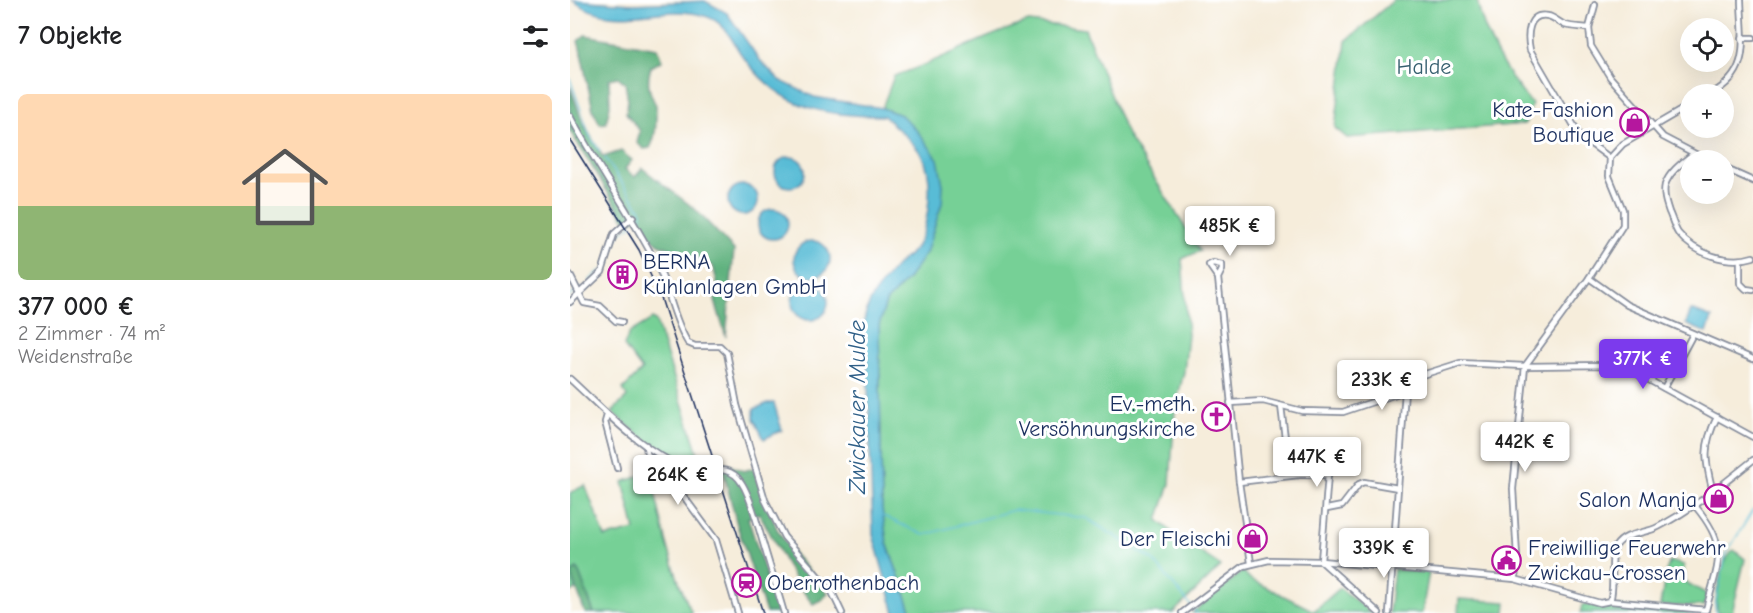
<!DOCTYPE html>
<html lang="de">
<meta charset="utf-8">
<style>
:root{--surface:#fff;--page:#f6f6f6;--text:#202124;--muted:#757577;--accent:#7c3aed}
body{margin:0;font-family:"Comic Neue",sans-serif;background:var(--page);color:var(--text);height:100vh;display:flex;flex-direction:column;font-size:22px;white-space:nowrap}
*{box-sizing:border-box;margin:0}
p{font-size:20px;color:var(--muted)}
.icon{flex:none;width:33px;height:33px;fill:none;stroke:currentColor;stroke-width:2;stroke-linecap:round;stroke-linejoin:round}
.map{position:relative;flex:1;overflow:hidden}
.drawer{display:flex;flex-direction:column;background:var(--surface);width:570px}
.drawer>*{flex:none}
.tools{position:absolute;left:1110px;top:18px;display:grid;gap:12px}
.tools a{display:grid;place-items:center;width:54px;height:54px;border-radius:50%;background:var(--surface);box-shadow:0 6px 24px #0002;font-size:30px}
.price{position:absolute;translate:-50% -51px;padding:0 14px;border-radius:6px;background:#fff;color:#222;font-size:20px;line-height:39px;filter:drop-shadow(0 2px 3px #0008)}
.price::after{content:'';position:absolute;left:50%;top:36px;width:18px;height:14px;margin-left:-9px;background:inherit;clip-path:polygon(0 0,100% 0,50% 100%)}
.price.on{background:var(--accent);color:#fff}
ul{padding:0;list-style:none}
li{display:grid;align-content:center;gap:12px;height:318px;padding:0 18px}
li span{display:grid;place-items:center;height:186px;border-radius:9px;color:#555}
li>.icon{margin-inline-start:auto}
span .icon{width:108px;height:108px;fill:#fffc;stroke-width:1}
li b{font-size:26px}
h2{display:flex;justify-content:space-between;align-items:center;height:72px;padding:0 18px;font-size:26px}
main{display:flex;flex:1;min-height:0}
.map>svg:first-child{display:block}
</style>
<main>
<section class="drawer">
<h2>7 Objekte<svg class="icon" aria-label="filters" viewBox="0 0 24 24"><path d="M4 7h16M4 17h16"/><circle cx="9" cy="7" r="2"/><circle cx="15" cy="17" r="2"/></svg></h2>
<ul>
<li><span style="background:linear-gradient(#ffd9b3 60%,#8fb573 0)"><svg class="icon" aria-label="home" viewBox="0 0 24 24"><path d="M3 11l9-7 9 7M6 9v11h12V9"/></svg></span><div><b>377 000 €</b><p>2 Zimmer · 74 m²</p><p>Weidenstraße</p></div></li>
</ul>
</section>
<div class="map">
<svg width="1183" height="613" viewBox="0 0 1183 613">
<rect width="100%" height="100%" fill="#fff"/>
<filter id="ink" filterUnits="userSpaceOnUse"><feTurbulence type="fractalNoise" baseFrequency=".0167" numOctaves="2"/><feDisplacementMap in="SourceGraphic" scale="12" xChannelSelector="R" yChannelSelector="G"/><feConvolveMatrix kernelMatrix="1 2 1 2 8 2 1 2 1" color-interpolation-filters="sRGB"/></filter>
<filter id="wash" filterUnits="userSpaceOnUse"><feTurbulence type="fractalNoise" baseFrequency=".008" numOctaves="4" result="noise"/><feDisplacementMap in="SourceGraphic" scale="24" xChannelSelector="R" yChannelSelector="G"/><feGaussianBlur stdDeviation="1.35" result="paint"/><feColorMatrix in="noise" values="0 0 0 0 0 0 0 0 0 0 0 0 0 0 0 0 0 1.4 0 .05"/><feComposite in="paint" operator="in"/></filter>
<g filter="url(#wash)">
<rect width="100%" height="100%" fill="#f6eddb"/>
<g fill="#76d096" stroke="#48807a" stroke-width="1.5">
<path d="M824,0H907C914,37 937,76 962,104L955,124L777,138L765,128L776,41Z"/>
<path d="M459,22L515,29L557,135L630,251L612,259L618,335L614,372L605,408L600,484L588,520L609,538L651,566L603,613H342L317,543L312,509L309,325L316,302L338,279L373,185L331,115L312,108L324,76C370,61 412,36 459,22Z"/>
<path d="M82,319L86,321L131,463C103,468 62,429 42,412L57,397L53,389L72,370L54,346L59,333Z"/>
<path d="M78,473L81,479L89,477L92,483L84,487C93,530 103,574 122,613H24L7,569L2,576L7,589L0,592V493L15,485L35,537L65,530L53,482Z"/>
<path d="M1164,550L1175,559L1162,613H1148C1143,597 1151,560 1164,550Z"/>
<path d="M1100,561L1114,565V581L1137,594L1134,606H1090L1096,571Z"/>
<path d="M824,569L859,572L852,613H819Z"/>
<path d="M673,571L680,579L744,611L770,588L801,613H622Z"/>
<path d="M889,599L936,602L935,613H888Z"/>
<path d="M1012,605L1136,611L1139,613H1010Z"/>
</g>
<g fill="#60b27f" stroke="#3e706e" stroke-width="1.5">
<path d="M15,35L87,48L92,61L81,67C76,82 79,92 86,105C86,120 87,135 80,148L74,149L67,143L70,131L56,113L58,100L55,83L48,77L39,79L40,106L36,123L30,124L23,110L10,48L8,41Z"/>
<path d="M0,87L13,123L33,157L51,151L62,160L55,169L65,177L72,168L125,209L164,250L156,337L145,301L147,282L143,266L89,244L80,237L67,219L58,223L55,220L0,131Z"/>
<path d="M151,462L174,471L183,468L207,529L219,548L258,593L253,599L243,604C218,575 208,546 189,513L178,518L208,613H196L167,525Z"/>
<path d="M7,569L10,575L24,613H15L2,576V572Z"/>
</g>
<g fill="#58bcd6" stroke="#3a769a" stroke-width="1.5">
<path d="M2,0L62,4L135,1L157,13L189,59L209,80L244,97L312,108L331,115L348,132L368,159L373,185L372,203L356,253L338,279L316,302L309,325L312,509L317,543L342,613H325L303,535L297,359C285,315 302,292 331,261C335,257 341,254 345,249C359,227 365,178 352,156C344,141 326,128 314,116C251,116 210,109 171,54C161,39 154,21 135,16C90,2 46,33 2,0Z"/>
<circle cx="220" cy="172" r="15"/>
<circle cx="173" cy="200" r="15"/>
<circle cx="203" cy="224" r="15"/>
<circle cx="242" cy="259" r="18"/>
<circle cx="240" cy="302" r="18"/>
<path d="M1121,310L1142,318L1137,333L1116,324Z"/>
<path d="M198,403H204L212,430L194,439L184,419V409Z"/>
</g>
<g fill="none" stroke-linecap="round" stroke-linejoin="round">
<g stroke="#58bcd6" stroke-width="1.5">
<path d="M0,79L20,136L30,151"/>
<path d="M35,158L72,212L71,219"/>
<path d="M35,267L49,234L62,225"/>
<path d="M19,281L31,270"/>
<path d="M0,296L12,288"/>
<path d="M313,516L354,535L444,510L516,518L582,559L627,613"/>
<path d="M1146,613L1145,605L1156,554L1183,510"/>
</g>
</g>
</g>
<g filter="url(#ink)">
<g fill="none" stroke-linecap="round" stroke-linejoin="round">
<defs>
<g id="minor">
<path d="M1025,5L1019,28L1021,46L1040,77L1093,137L1137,160"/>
<path d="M1019,28C1011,27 1002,27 995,25C989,23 984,17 978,16C957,12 957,36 960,50L1010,136L1040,158"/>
<path d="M1172,38H1183"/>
<path d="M1141,94C1182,72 1172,41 1171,0"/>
<path d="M0,116C27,167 61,213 87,265C100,290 103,319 118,343L125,346H150L157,353L167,405L195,500L214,537L262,592L272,613"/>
<path d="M1123,154C1113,162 1099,172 1095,185C1093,194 1096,203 1099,212C1102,218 1104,227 1108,233C1125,254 1158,265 1183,257"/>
<path d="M1154,168L1183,181"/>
<path d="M1170,261V283L1176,289L1183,290"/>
<path d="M0,275L14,303L30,306L46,321L52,322"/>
<path d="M648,278L652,270V265L643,263L639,265L648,278L669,482L681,563"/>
<path d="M1019,278L1057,305L1183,359"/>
<path d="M0,302L32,272L44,234L63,217"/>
<path d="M955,366L1019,278L1053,225V210L1039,176L1040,158L1053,144L1120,105"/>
<path d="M0,379C35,411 67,447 112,467C131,476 157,460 171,482C180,495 184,514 189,529C197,557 206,585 214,613"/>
<path d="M1094,388L1123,334"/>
<path d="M660,403L693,401L732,411L773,412L835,391L837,384L852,375L890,363L955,366L1037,365L1057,368L1183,437"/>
<path d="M711,406L715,438L729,475"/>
<path d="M37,415L35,422L47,468"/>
<path d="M76,445L77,454L109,490L146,540L168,613"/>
<path d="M669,482L729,475H758L751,561L809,613"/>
<path d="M1143,492C1135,461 1132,447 1147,417"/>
<path d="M757,509L772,506L789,484L794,482L828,488"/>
<path d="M945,579L947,556L943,489L955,366"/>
<path d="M1040,601L1136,610C1148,562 1160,548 1126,507"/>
<path d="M612,613L674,566L699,560L751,561L945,579L1030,603L1040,601C1046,584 1038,560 1046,546C1055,532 1075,534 1088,527C1123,509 1152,485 1183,460"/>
<path d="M819,613L835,391"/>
</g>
</defs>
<use href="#minor" stroke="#888e9c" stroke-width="8"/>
<use href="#minor" stroke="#fff" stroke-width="4.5"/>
<path stroke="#1b2f5e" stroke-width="1.5" d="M0,140L69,250L91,298L193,613"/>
</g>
</g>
<defs>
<symbol id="shop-ring" viewBox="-11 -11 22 22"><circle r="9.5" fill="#fff" stroke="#b5179e" stroke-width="1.5"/><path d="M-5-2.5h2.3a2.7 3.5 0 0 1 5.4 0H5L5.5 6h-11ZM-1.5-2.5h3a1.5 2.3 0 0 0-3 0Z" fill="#b5179e"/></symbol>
<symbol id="building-ring" viewBox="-11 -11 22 22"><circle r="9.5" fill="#fff" stroke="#b5179e" stroke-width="1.5"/><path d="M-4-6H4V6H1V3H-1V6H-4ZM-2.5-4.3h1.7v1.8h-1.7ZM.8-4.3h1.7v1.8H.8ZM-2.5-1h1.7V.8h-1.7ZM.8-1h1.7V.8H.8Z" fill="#b5179e"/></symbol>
<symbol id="church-ring" viewBox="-11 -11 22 22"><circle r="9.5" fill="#fff" stroke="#b5179e" stroke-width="1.5"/><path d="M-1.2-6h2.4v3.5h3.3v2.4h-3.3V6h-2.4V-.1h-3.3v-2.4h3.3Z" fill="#b5179e"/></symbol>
<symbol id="civic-ring" viewBox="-11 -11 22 22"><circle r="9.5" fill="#fff" stroke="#b5179e" stroke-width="1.5"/><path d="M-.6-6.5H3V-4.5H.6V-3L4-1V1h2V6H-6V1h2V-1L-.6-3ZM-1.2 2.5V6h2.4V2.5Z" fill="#b5179e"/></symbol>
<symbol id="station-ring" viewBox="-11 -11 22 22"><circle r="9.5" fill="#fff" stroke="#b5179e" stroke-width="1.5"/><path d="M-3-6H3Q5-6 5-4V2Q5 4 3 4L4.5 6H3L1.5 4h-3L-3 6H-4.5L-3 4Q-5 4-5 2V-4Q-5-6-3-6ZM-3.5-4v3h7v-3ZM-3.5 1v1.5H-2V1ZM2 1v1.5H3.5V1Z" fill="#b5179e"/></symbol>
</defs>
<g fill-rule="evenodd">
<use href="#shop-ring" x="1048" y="106" width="33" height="33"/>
<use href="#building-ring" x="36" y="258" width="33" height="33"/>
<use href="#church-ring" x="630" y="400" width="33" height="33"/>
<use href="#shop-ring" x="1132" y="482" width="33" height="33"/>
<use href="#shop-ring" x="666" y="522" width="33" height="33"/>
<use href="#civic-ring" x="920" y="544" width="33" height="33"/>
<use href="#station-ring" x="160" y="566" width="33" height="33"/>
</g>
<g text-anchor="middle" stroke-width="6" stroke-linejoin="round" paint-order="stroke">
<g font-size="22" fill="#365f6f" stroke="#fff">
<text x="854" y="74">Halde</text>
</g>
<g font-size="22" fill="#1b2f5e" stroke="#fff" text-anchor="end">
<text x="1044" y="117">Kate-Fashion<tspan x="1044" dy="25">Boutique</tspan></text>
<text x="73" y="269" text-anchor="start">BERNA<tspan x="73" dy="25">Kühlanlagen GmbH</tspan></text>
<text x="625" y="411">Ev.-meth.<tspan x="625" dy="25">Versöhnungskirche</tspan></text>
<text x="1127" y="507">Salon Manja</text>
<text x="661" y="546">Der Fleischi</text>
<text x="958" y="555" text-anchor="start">Freiwillige Feuerwehr<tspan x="958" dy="25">Zwickau-Crossen</tspan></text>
<text x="197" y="590" text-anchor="start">Oberrothenbach</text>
</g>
<g font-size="24" font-style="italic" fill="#306088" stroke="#fff">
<text transform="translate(287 407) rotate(-90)" y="8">Zwickauer Mulde</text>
</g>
</g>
</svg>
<div class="tools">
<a><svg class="icon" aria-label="locate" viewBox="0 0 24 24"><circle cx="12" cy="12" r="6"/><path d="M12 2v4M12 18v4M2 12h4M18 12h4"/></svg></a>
<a>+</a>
<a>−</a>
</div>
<b class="price" style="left:660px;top:257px">485K €</b>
<b class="price on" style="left:1073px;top:390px">377K €</b>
<b class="price" style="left:812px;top:411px">233K €</b>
<b class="price" style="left:955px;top:473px">442K €</b>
<b class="price" style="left:747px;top:488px">447K €</b>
<b class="price" style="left:108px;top:506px">264K €</b>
<b class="price" style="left:814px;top:579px">339K €</b>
</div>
</main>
